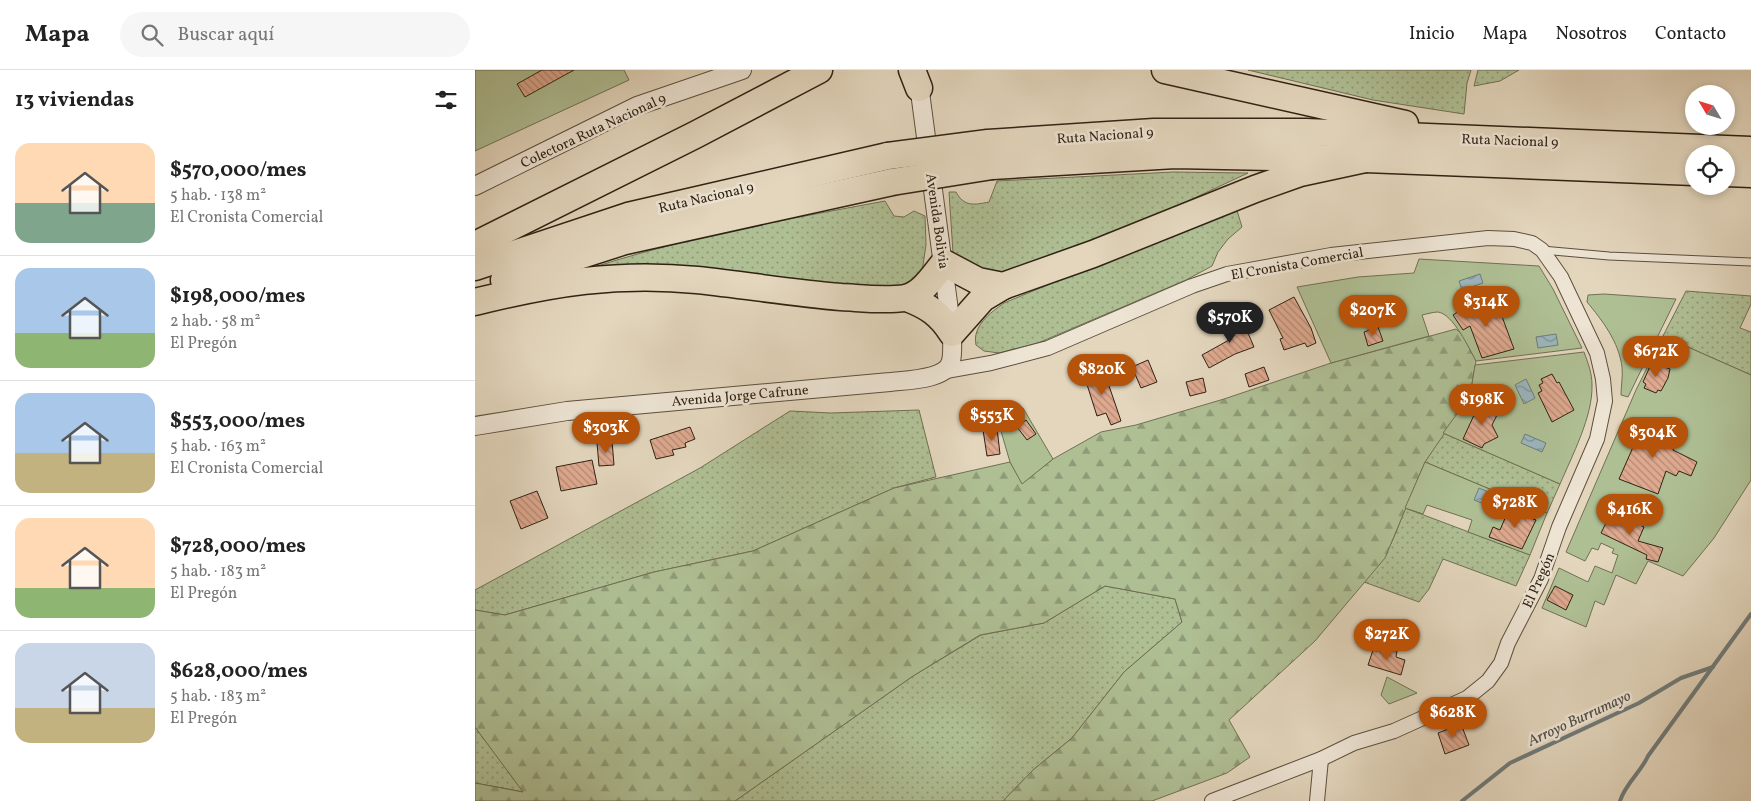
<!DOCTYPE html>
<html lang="es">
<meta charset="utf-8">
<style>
:root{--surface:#fff;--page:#f6f6f6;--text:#222;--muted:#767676;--line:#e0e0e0;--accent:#b45309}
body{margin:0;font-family:Vollkorn,serif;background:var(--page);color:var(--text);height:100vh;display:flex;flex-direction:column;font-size:19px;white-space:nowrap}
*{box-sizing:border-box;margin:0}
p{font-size:16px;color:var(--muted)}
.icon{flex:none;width:28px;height:28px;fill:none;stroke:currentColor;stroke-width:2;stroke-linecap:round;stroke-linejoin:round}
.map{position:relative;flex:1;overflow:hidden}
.drawer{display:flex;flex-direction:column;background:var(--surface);width:475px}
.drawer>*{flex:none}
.needle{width:32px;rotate:308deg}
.tools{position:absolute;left:1210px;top:15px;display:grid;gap:10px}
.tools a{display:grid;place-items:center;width:50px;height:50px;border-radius:50%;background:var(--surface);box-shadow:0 2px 8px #0003;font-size:25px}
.price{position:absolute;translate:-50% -42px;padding:0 11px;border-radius:18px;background:var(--accent);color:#fff;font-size:16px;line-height:32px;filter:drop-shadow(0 1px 2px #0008)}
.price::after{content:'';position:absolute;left:50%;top:30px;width:15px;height:11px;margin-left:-8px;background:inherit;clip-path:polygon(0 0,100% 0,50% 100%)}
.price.active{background:#222;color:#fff}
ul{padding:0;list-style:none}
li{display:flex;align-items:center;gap:15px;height:125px;padding:0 15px}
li+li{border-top:1px solid var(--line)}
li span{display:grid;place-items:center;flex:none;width:140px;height:100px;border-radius:15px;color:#555}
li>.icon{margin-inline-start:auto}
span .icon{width:60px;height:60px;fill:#fffc;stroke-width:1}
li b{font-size:21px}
h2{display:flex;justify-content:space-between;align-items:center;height:60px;padding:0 15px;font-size:21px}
header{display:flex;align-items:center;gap:30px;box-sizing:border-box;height:70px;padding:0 25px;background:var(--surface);border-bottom:1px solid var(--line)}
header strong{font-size:24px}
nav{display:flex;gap:28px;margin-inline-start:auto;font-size:18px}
.search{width:350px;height:45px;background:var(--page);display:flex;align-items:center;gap:12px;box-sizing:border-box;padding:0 18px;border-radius:28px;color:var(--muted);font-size:19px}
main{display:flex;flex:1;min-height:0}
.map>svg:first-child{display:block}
</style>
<header>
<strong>Mapa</strong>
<div class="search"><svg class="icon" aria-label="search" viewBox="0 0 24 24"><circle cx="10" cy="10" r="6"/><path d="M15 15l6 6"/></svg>Buscar aquí</div>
<nav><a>Inicio</a><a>Mapa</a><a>Nosotros</a><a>Contacto</a></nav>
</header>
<main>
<section class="drawer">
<h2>13 viviendas<svg class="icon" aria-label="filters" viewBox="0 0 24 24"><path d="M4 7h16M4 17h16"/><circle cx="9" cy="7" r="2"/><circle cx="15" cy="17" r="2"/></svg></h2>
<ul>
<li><span style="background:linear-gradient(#ffd9b3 60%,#7fa58c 0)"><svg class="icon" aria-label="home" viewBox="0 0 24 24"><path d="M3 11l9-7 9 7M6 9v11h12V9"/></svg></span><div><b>$570,000/mes</b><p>5 hab. · 138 m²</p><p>El Cronista Comercial</p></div></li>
<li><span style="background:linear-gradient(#a9c7e8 65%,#8fb573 0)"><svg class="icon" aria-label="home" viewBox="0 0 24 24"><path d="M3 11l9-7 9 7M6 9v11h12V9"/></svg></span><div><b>$198,000/mes</b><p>2 hab. · 58 m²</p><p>El Pregón</p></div></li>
<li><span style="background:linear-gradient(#a9c7e8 60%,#c2b280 0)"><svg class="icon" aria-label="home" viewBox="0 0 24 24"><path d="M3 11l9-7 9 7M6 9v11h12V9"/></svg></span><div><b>$553,000/mes</b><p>5 hab. · 163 m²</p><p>El Cronista Comercial</p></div></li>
<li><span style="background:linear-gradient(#ffd9b3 70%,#8fb573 0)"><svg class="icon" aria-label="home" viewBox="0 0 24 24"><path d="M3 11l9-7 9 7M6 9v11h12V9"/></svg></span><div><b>$728,000/mes</b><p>5 hab. · 183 m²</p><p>El Pregón</p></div></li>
<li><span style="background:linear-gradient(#c9d6e8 65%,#c2b280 0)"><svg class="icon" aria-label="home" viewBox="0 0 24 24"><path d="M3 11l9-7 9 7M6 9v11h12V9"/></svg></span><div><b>$628,000/mes</b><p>5 hab. · 183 m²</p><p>El Pregón</p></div></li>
</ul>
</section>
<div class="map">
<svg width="1276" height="731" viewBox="0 0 1276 731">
<defs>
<pattern id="grass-dots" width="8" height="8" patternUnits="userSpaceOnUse" patternTransform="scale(1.25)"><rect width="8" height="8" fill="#afbf94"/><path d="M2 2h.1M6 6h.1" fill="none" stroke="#8f9b78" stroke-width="1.8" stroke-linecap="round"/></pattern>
<pattern id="forest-firs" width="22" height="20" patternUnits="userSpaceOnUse" patternTransform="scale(1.25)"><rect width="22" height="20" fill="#afbf94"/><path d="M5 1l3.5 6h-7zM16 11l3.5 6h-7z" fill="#8f9b78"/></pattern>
<pattern id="water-waves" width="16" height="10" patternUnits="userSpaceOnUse" patternTransform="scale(1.25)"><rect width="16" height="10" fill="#9bb6bd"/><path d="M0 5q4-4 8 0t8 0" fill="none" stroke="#7f9498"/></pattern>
<pattern id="building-back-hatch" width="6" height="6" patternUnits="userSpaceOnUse" patternTransform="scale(1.25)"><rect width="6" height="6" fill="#dea98f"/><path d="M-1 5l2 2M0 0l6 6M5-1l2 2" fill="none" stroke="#b48974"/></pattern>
</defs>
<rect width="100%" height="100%" fill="#e3d6bd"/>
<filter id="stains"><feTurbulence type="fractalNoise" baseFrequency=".004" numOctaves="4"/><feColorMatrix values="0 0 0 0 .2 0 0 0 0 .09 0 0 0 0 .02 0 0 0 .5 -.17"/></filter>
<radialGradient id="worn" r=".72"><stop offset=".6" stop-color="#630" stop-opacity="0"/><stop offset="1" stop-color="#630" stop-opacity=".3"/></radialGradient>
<g fill="url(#grass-dots)" stroke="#707054">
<path d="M773,0H996L992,13L989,44L898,30Z"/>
<path d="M1003,0H1044L1025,11L999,16Z"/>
<path d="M698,102L773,103L670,151L530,202L515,206L478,183L474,122H481C489,137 499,135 514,132L522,111Z"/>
<path d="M410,131L419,146L429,147L439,141L450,146L451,175L447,202L430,217L360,219L107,201C206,168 308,150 410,131Z"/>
<path d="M761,137L767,157L753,169L743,182L737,196L711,210L563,273L524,283L509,281L501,275C497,256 515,243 529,233Z"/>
<path d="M1211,221L1276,226V234L1265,258L1276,262V305L1188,266Z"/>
<path d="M444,340L461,407L419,418L278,481L179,502L30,545L0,540V520L225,398L315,341L356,343Z"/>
<path d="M968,363L1085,414L1072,443L950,392Z"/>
<path d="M930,438L1055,485L1041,516L968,489L954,519L944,532L889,512C913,484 918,472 930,438Z"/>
<path d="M630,516L700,529L707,552L649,602L597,668L558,700L528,731H260L438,606L506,565L569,553Z"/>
<path d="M0,657L49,722L0,713Z"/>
</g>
<path fill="url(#forest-firs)" stroke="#707054" d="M981,259L987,264L1001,291L995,326L950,392L910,488L840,571L754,650L775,687L752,703L677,731H528L558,700L597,668L649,602L707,552L700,529L630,516L569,553L505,565L438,606L260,731H0V713L48,722L0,657V540L30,545L179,502L278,481L419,418L535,392L547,413L578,389L626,362L661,355L749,329L856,293Z"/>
<g fill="#afbf94" stroke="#707054">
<path d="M0,0H149L154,10L0,81Z"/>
<path d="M944,189L1064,196L1078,219L1107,278L1001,291C994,278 978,244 963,242C958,242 952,244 947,245L954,266L856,293L822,217L883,207L939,203Z"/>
<path d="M1129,224L1201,229L1153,327L1146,325C1146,316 1148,306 1147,297C1144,272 1127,250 1112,232L1113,225Z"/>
<path d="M1188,266L1276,305V410L1239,468L1208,506L1173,491L1161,514L1141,505L1129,535L1120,531L1111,557L1067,538L1084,498L1113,512L1120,496L1137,503L1143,485L1137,483L1139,479L1126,473L1123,480L1117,478L1110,491L1091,482L1161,320Z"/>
<path d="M1109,282C1113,293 1117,303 1117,315C1118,346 1097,386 1085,414L968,363L995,326L1000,295Z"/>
<path d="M534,336L548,338L578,389L547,414L535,392L519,337Z"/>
<path d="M950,392L1072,443L1055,485L993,462L997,450L952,435L948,444L930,438Z"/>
<path d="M912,607L942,623L914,634L906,625Z"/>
</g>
<g fill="url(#water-waves)" stroke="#707b79">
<path d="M1005,204L1008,213L987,220L984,211Z"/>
<path d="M1081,264L1083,275L1063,278L1061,267Z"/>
<path d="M1051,309L1060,328L1049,334L1040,315Z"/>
<path d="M1050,364L1071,373L1067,382L1046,373Z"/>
<path d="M1004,418L1025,427L1020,438L999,430Z"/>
</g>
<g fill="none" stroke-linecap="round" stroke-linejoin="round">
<g stroke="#707b79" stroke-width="4">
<path d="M987,731L1035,693L1164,633L1206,608L1238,597"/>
<path d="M1145,731C1150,714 1166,702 1173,686L1276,544"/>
</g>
</g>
<g fill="url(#building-back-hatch)" stroke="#302213">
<path d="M67,0H99L50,27L42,14Z"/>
<path d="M819,227L836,258L841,273L832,277L830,273L809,280L805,269L808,268L794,240Z"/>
<path d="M1001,230L1008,241L1022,233L1039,279L1007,288L995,256L988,260L978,245Z"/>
<path d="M767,249L779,277L760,284L734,298L727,285L754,270L749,258Z"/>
<path d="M903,257L908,271L893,276L889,262Z"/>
<path d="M673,290L682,312L666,318L657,297Z"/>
<path d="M1177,292L1195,299L1193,308L1186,321L1183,320L1181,323L1169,318L1171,314L1168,312Z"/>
<path d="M789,297L794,310L774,317L770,304Z"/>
<path d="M625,300L626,305L630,304L646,351L636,355L631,343L622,346L609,305Z"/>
<path d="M1077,304L1082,313L1084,312L1099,340L1077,352L1063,323L1067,321L1064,315L1068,313L1066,309Z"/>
<path d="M728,308L731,322L715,326L711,312Z"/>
<path d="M1005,332L1024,341L1017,355L1023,367L1009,374L1007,378L988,369Z"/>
<path d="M551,350L561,364L552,370L542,357Z"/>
<path d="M1175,352L1199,364L1195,372L1200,374L1198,380L1222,392L1216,406L1204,401L1201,406L1191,401L1183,424L1144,409L1159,375L1150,370L1156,356L1170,363Z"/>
<path d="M215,357L220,369L210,373L211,377L197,380L199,385L181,389L175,370Z"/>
<path d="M522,358L525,384L512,386L508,360Z"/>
<path d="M137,371L139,395L124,396L122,373Z"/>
<path d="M117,390L122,414L86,421L81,397Z"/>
<path d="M62,421L73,448L46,459L35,431Z"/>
<path d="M1039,439L1059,446L1058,449L1061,450L1047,479L1014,467L1018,457L1025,460L1031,446L1034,448Z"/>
<path d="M1137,441L1169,457L1163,471L1188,478L1183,492L1171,489L1172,485L1126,463Z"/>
<path d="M1080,516L1098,525L1091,540L1072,530Z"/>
<path d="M903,577L922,581L921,587L930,590L926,605L893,595L898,580L902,581Z"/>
<path d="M986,654L994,675L970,684L963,663Z"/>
</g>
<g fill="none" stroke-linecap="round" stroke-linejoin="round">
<defs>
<path id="service" d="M1067,180L1134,186L1276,192"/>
<g id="minor">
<path d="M471,301L516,293L573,278L717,216L752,204L856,185L1013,168L1039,169L1057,173L1067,180L1086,207L1122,283L1128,309L1130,331L1122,369L1084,457L1066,509L1033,573L1026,593L1013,611L992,628L919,661L879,673L846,689L737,731"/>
<path d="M842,731L846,689"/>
</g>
<g id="tertiary">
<path d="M0,116L162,36L267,0"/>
<path d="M0,356L92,341L415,312C431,310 472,310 476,291C478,283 477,272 477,263L443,7"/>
</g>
<g id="motorway">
<path d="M437,0L444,18"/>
<path d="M690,0L930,54"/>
<path d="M513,73L679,62H831L1276,80"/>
<path d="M517,96L700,85L890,89L1219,102"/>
<path d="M1251,103L1276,104"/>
<path d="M0,175L220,65L344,0"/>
<path d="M0,197L153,146L413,86"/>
<path d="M29,210L150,171L417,112"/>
<path d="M432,228C453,236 465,244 477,263L508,228L528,216"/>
<path d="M0,232C76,213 143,202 222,210C270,215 317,223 366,227C386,228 409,231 430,228C447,225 459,205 469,193L503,211L528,216L618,184L780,119L825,103L890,89"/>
</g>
</defs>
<use href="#service" stroke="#5d4f3e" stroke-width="9"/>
<use href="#minor" stroke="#5d4f3e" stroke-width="16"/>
<use href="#tertiary" stroke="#5d4f3e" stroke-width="20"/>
<use href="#motorway" stroke="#302213" stroke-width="29"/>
<use href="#service" stroke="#ede4d4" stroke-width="7"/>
<use href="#minor" stroke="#ede4d4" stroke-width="14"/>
<use href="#tertiary" stroke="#ede4d4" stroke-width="18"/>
<use href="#motorway" stroke="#e3d6bd" stroke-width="26"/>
<defs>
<g id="motorway-bridge">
<path d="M413,86L513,73"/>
<path d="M417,112L517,96"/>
</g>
</defs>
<use href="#motorway-bridge" stroke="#302213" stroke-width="29" stroke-linecap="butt"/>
<use href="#motorway-bridge" stroke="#e3d6bd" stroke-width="26"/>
</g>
<g text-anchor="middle" stroke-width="5" stroke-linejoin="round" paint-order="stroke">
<g font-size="14" fill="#302213" stroke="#ede4d4">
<text transform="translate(118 60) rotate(-25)" y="5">Colectora Ruta Nacional 9</text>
<text transform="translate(630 65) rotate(-4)" y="5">Ruta Nacional 9</text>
<text transform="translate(1035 70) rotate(2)" y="5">Ruta Nacional 9</text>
<text transform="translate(231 127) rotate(-13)" y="5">Ruta Nacional 9</text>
<text transform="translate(463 151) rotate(82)" y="5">Avenida Bolivia</text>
<text transform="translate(822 193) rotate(-10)" y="5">El Cronista Comercial</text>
<text transform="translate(265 325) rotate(-5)" y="5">Avenida Jorge Cafrune</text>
<text transform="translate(1063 510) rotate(-66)" y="5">El Pregón</text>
</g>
<g font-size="15" font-style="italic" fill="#504e46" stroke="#ede4d4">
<text transform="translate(1104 648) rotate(-25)" y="5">Arroyo Burrumayo</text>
</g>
</g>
<rect width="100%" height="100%" filter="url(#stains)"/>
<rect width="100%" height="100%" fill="url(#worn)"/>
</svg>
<div class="tools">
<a><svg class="needle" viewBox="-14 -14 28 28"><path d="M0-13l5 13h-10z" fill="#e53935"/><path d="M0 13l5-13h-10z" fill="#767676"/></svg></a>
<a><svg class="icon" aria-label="locate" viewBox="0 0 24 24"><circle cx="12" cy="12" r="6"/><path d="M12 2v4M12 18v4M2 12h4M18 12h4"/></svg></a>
</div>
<b class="price" style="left:1011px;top:258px">$314K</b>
<b class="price" style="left:898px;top:267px">$207K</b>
<b class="price active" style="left:755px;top:274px">$570K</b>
<b class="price" style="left:1181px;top:308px">$672K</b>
<b class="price" style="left:627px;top:326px">$820K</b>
<b class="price" style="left:1007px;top:356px">$198K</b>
<b class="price" style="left:517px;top:372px">$553K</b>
<b class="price" style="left:131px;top:384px">$303K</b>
<b class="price" style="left:1178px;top:389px">$304K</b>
<b class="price" style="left:1040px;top:459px">$728K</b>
<b class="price" style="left:1155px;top:466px">$416K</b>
<b class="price" style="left:912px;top:591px">$272K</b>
<b class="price" style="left:978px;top:669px">$628K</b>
</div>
</main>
